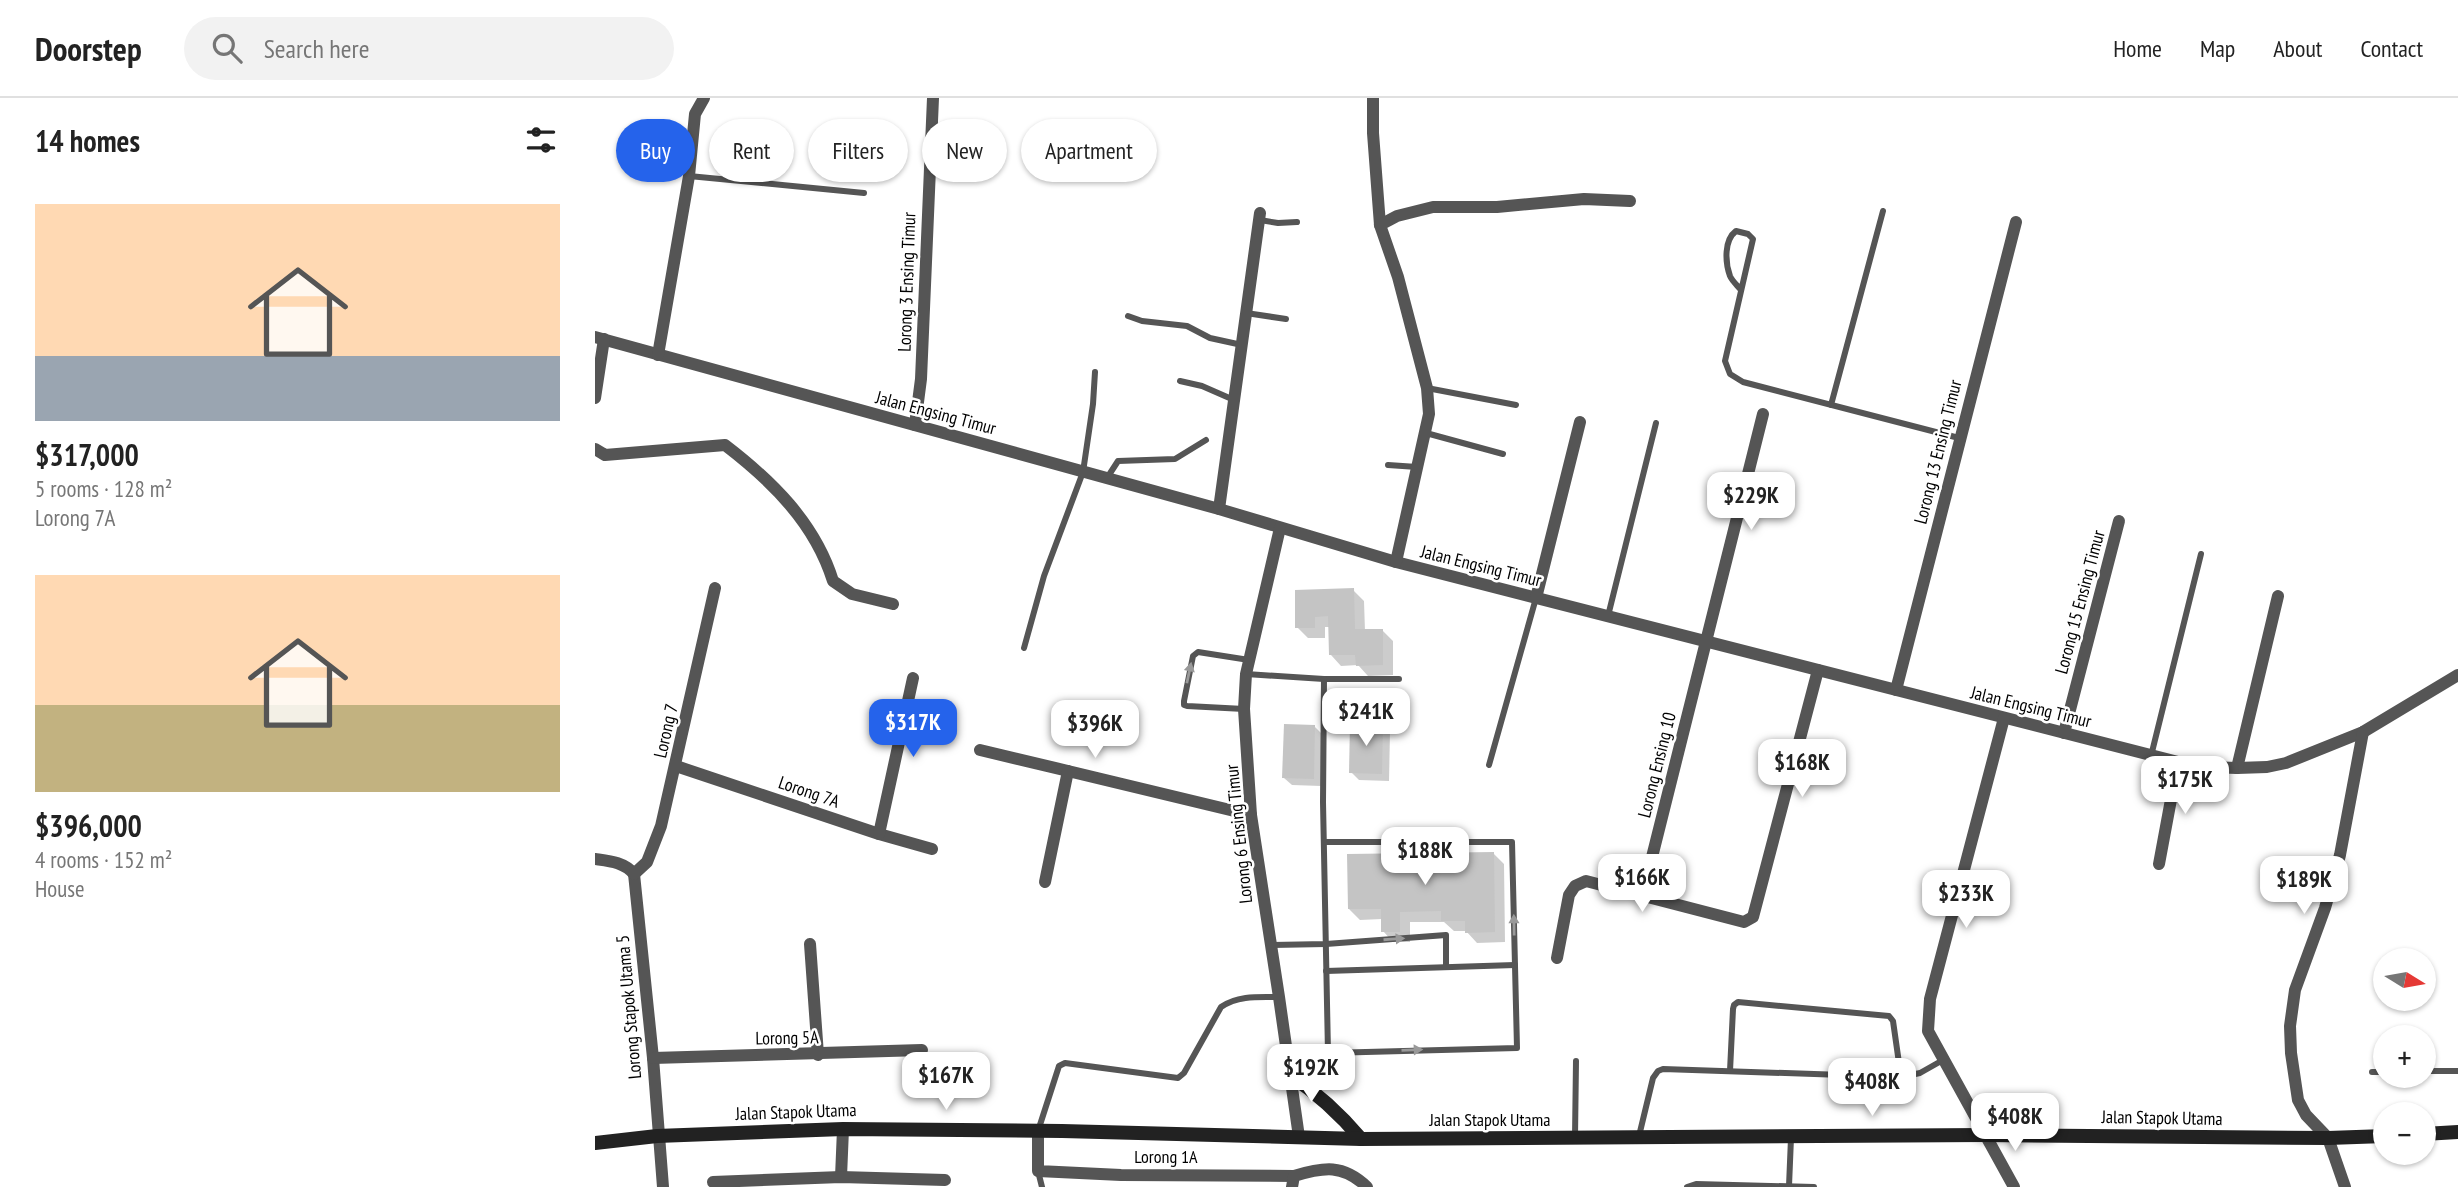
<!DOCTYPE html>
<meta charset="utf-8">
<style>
:root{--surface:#fff;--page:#f2f2f2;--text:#222;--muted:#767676;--line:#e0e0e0;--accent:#2563eb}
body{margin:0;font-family:"PT Sans Narrow",sans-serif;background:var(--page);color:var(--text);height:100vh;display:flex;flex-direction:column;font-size:26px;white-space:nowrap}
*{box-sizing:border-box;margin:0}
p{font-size:23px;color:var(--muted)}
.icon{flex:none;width:38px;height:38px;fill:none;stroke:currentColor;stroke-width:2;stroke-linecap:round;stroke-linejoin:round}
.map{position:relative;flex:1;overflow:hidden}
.details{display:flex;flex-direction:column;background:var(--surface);width:595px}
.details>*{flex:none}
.top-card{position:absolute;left:21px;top:21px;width:665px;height:63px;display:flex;gap:14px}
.needle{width:46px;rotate:101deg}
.fabs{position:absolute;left:1778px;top:850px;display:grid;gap:14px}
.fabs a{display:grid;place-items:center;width:63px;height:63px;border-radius:50%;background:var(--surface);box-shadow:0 2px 5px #0004;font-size:35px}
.price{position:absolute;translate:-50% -60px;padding:0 16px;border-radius:14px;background:#fff;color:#222;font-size:23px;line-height:46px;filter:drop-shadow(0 2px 4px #0008)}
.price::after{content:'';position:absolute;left:50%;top:42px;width:21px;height:16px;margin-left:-10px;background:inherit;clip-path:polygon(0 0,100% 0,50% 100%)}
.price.active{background:var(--accent);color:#fff}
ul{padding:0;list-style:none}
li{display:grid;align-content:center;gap:14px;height:371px;padding:0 35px}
li span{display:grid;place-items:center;height:217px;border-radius:0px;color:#555}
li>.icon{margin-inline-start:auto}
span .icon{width:126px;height:126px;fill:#fffc;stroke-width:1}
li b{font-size:30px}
h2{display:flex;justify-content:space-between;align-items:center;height:84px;padding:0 35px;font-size:30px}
.tag{padding:0 24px;border-radius:32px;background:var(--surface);box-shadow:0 2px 5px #0004;font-size:24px;line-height:63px}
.tag.active{background:var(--accent);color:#fff}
header{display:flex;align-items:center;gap:42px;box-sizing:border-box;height:98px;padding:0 35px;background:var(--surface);border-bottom:2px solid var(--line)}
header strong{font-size:33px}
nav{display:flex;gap:38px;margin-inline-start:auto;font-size:24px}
.search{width:490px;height:63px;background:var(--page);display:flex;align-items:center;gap:18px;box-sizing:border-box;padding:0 24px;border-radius:38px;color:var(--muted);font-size:26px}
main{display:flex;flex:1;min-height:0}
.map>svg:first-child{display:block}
</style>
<header>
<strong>Doorstep</strong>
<div class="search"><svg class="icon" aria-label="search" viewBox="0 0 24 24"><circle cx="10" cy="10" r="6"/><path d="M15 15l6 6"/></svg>Search here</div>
<nav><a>Home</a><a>Map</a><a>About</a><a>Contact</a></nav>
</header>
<main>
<section class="details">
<h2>14 homes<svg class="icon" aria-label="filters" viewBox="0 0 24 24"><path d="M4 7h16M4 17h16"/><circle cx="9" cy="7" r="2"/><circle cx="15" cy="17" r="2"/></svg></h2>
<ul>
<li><span style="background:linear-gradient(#ffd9b3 70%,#9aa5b1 0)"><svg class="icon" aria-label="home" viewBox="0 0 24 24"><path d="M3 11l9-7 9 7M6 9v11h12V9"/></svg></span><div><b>$317,000</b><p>5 rooms · 128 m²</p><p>Lorong 7A</p></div></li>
<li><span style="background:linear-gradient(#ffd9b3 60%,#c2b280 0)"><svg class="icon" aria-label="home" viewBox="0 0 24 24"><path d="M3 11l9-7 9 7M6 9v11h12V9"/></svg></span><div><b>$396,000</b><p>4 rooms · 152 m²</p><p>House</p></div></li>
</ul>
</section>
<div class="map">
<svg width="1863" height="1089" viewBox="0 0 1863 1089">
<rect width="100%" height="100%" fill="#fff"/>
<g fill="#0003">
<path d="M758,492L769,503L770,533L787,532L798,543V577L773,578L763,567L746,568L736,557L735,529H730V540H713L702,529Z"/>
<path d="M787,626L795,634L794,683L764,682L756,674Z"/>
<path d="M720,629L728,637L726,688L697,687L689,680Z"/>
<path d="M898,755L909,766L910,844L882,845L871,833H859L849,824H815V844H798L788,833L787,821L765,822L754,811Z"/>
</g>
<g fill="#c4c4c4">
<path d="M759,490L760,531H788V567L761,568L760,557H734L733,518L720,519V530H700V492Z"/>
<path d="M755,624H788L787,676L754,675Z"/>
<path d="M689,626L720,627L719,681L687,680Z"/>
<path d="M899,754L900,834L870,835V823H846V813L805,814V834H786V811H753L752,756Z"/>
</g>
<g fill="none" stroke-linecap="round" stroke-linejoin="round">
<g stroke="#555" stroke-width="6">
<path d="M94,78L269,95"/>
<path d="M665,122L683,125L702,124"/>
<path d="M1146,192C1143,188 1137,183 1135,178C1130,164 1129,142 1141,133L1153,136L1158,141L1130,263L1135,276L1148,284L1364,340"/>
<path d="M651,215L691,221"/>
<path d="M533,218L547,223L592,228L615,240L647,247"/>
<path d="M585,283L607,288L639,302"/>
<path d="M832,290L921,307"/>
<path d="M1236,307L1288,113"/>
<path d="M831,335L908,356"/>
<path d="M793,367L822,369"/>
<path d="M512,380L523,363L580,361L611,342"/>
<path d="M1013,518L1061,325"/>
<path d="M429,550L449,478L488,374L498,306L500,274"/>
<path d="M651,576L729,581H804"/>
<path d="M729,581L728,704L733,955L922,950L917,744H729"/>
<path d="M649,611L592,608L589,607V603L598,558L603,554L654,562"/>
<path d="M1556,658L1606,456"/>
<path d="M894,667L941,500"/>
<path d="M677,847L731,846L851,837V868"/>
<path d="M731,873L920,867"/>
<path d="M1135,973L1138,911L1139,907L1143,904L1294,918L1298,923L1306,979"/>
<path d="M1829,973H1863"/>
<path d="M1777,974H1790"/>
<path d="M443,1033L464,968L470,965L583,980L589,975L626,909C643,897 665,899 684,899"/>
<path d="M1044,1038L1058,980L1063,973L1068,971L1306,979L1325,975L1348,962"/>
<path d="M980,1039L981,963"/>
<path d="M443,1073L447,1089"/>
<path d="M1194,1088L1196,1040"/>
<path d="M1092,1089L1101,1086L1219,1089"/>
</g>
<g stroke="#555" stroke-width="12">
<path d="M778,0V35L785,127"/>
<path d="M0,239L624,411L801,464L1583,664L1613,669L1642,670L1672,669L1691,665L1768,634L1863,577"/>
<path d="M63,257L94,78L100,16L109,0"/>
<path d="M0,300L9,241"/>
<path d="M320,327L326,281L338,0"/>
<path d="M0,351L10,357L130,347C177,383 220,425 238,483L257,496L298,506"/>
<path d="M624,411L665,115"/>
<path d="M685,430L651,576L649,611L656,717L684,899L704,1039"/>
<path d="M801,464L834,316L832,290L803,179L785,127L802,118L838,109H902L989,101L1035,103"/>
<path d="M941,500L985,324"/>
<path d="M1301,592L1421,124"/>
<path d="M1409,620L1335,901L1333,933L1419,1089"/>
<path d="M1469,635L1524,423"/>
<path d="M385,652L473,673"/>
<path d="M81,668L284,736L337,751"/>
<path d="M1642,670L1683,498"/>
<path d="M284,736L318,580"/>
<path d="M0,761C14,763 29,764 39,776"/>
<path d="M1564,766L1583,664"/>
<path d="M39,776L58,960L68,1089"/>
<path d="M39,776L52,764L66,728L120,490"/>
<path d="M450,784L473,673L656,717"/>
<path d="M1047,799L1168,316"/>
<path d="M215,846L223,957"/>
<path d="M962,860L974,797L980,788L991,783L1149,824L1158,819L1223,572"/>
<path d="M58,960L327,952"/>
<path d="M443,1033V1073L526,1077L699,1078"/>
<path d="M246,1079L248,1031"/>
<path d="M118,1084L246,1079L350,1082"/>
<path d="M697,1089L699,1078C729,1069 748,1066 772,1089"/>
<path d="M1750,1089L1733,1040L1711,1017L1703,1002L1696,955L1695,928L1700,892L1730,810L1745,757L1768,634"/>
</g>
<g stroke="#222" stroke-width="14">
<path d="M695,977C722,995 745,1016 766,1041"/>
<path d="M1829,1036L1863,1034"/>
<path d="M0,1045L62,1038L248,1031L467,1033L766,1041L1391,1037L1733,1040L1790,1038"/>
</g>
</g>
<defs><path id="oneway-solid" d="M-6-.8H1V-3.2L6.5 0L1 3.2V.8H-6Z" transform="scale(1.75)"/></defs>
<g fill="#999">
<use href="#oneway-solid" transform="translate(594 575) rotate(-78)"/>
<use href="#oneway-solid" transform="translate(919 827) rotate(-91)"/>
<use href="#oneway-solid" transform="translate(799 841) rotate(-4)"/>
<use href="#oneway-solid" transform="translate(817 952) rotate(-2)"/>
</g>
<g text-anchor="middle" stroke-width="5" stroke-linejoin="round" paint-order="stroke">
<g font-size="18" fill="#000" stroke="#fff">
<text transform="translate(312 184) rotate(-88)" y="6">Lorong 3 Ensing Timur</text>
<text transform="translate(341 315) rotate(15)" y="6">Jalan Engsing Timur</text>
<text transform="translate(1343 354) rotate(-76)" y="6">Lorong 13 Ensing Timur</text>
<text transform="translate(886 468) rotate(14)" y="6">Jalan Engsing Timur</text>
<text transform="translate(1485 504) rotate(-75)" y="6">Lorong 15 Ensing Timur</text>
<text transform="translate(1436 609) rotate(14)" y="6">Jalan Engsing Timur</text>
<text transform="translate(71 633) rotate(-77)" y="6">Lorong 7</text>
<text transform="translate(1062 667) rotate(-76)" y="6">Lorong Ensing 10</text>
<text transform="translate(214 694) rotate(19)" y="6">Lorong 7A</text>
<text transform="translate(644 736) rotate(-96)" y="6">Lorong 6 Ensing Timur</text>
<text transform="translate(34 909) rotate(-95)" y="6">Lorong Stapok Utama 5</text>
<text transform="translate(192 940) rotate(-1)" y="6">Lorong 5A</text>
<text transform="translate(201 1014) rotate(-2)" y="6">Jalan Stapok Utama</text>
<text transform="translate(1567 1020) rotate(1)" y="6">Jalan Stapok Utama</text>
<text x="895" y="1028">Jalan Stapok Utama</text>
<text x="571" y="1065">Lorong 1A</text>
</g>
</g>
</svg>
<div class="fabs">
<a><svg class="needle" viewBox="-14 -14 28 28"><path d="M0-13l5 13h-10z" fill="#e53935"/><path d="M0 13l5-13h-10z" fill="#767676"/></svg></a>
<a>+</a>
<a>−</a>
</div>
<b class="price" style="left:1156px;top:434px">$229K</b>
<b class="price" style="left:771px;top:650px">$241K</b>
<b class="price active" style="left:318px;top:661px">$317K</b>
<b class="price" style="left:500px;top:662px">$396K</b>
<b class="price" style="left:1207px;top:701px">$168K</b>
<b class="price" style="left:1590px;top:718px">$175K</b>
<b class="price" style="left:830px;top:789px">$188K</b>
<b class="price" style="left:1047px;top:816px">$166K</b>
<b class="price" style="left:1709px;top:818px">$189K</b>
<b class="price" style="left:1371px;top:832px">$233K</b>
<b class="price" style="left:716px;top:1006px">$192K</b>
<b class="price" style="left:351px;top:1014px">$167K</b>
<b class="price" style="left:1277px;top:1020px">$408K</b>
<b class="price" style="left:1420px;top:1055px">$408K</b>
<div class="top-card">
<a class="tag active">Buy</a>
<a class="tag">Rent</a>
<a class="tag">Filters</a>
<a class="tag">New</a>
<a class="tag">Apartment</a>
</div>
</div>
</main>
